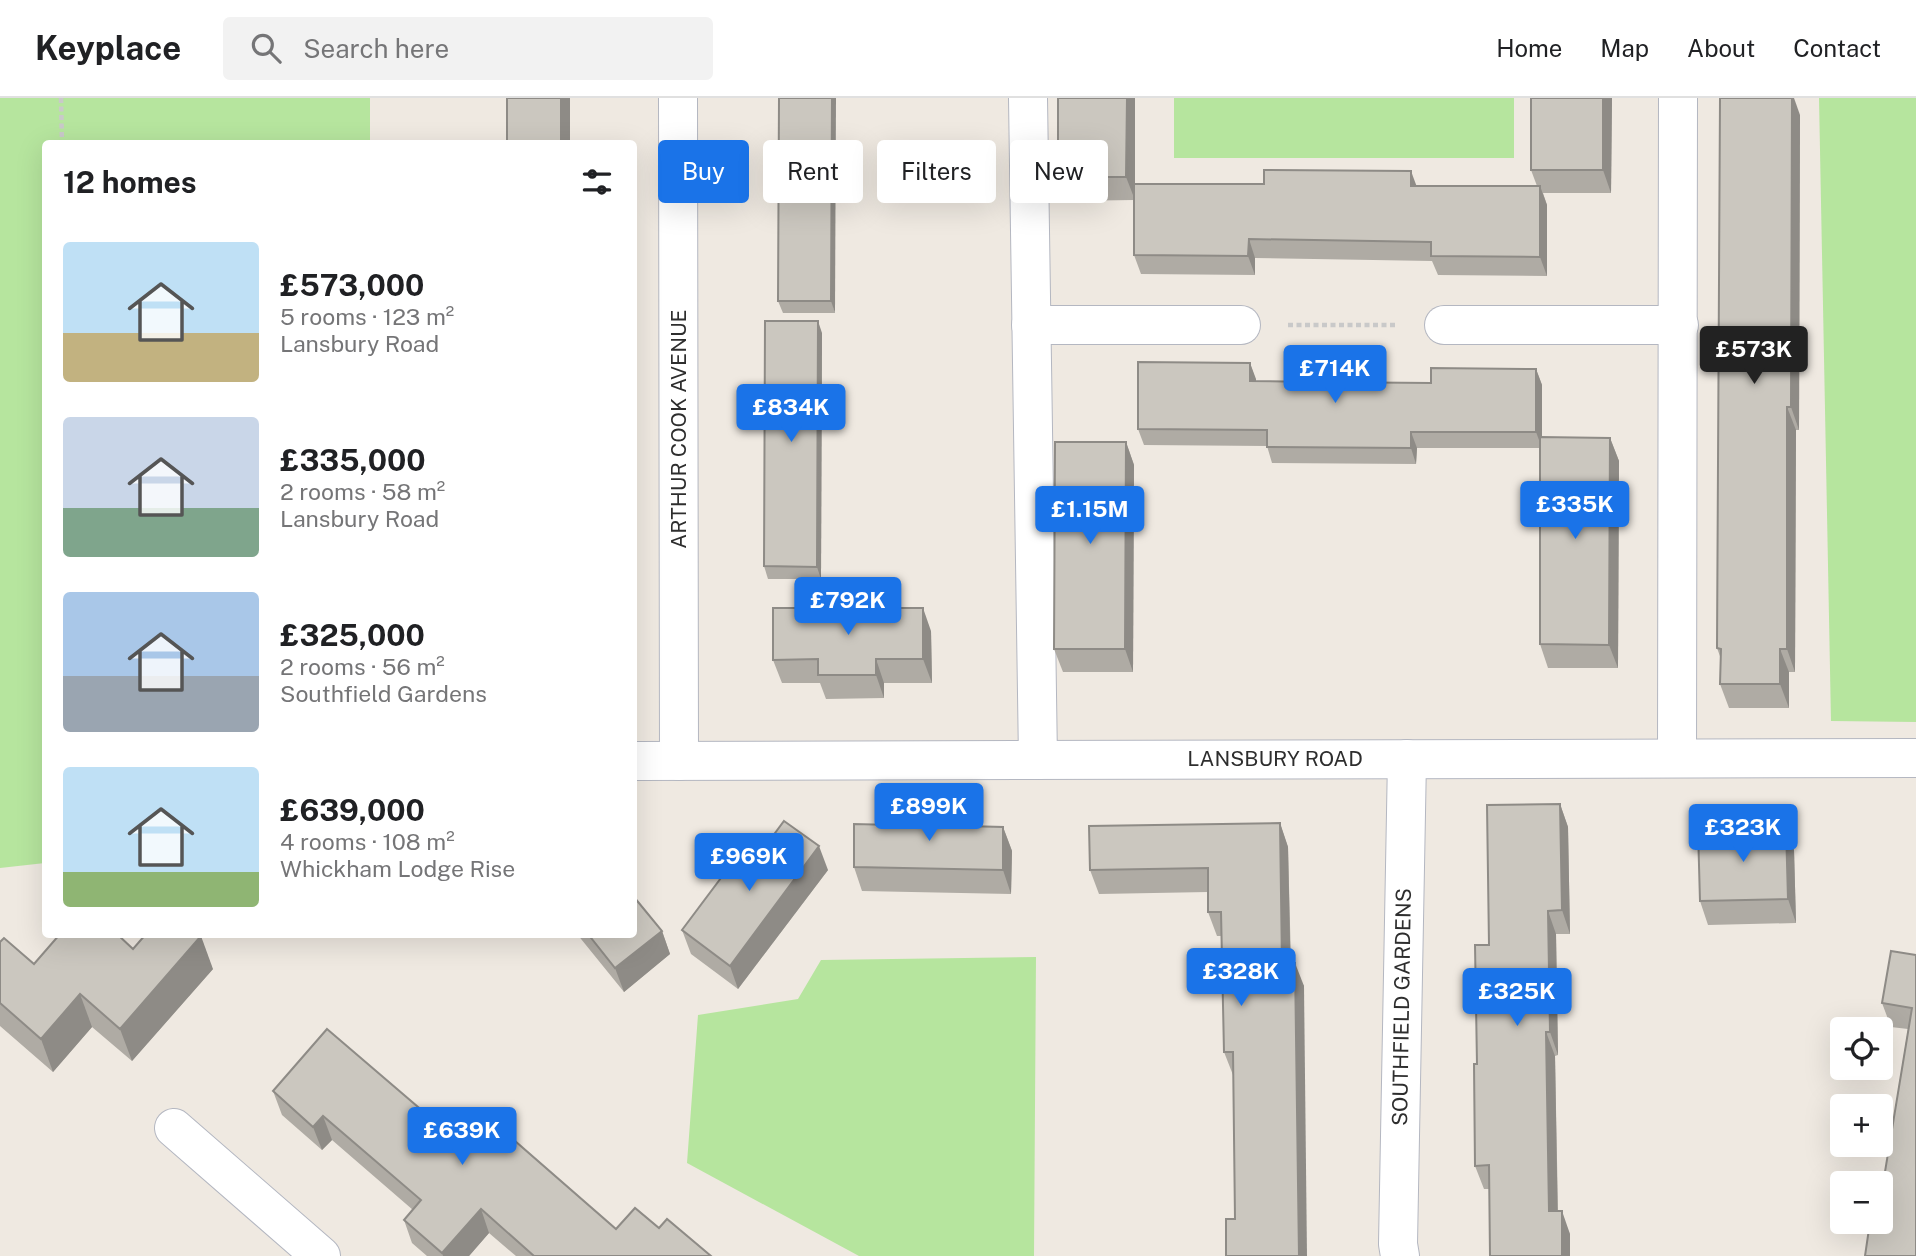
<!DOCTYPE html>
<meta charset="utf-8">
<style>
:root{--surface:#fff;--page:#f2f2f2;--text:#202124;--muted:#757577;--line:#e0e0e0;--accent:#1a73e8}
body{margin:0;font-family:"Public Sans",sans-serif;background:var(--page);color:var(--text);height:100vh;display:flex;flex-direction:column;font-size:26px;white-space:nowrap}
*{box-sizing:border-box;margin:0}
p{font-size:23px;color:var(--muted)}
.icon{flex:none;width:38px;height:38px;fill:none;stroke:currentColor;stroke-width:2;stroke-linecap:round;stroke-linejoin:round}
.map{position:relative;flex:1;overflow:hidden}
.sheet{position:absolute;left:42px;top:42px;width:595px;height:798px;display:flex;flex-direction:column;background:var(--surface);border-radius:7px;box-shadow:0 7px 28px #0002}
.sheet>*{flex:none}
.banner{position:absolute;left:658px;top:42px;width:665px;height:63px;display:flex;gap:14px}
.tools{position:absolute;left:1830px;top:919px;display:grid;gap:14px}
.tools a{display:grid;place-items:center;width:63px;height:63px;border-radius:7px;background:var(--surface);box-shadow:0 7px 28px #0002;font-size:35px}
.price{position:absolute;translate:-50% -60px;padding:0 16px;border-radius:7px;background:var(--accent);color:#fff;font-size:23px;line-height:46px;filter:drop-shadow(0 2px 4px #0008)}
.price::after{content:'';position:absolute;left:50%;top:42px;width:21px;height:16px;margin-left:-10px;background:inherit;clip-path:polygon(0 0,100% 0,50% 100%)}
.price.on{background:#222;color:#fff}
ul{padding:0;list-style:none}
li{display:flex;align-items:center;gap:21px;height:175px;padding:0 21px}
li span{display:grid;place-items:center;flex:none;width:196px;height:140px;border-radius:7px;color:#555}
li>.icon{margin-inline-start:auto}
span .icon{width:84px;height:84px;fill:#fffc;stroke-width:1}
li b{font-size:30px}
h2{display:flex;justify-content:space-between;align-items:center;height:84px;padding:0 21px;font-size:30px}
.chip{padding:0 24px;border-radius:7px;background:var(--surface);box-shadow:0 7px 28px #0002;font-size:24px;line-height:63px}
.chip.on{background:var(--accent);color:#fff}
header{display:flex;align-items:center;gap:42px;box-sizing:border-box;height:98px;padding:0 35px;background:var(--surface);border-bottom:2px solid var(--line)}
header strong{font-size:33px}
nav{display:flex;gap:38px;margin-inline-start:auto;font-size:24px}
.search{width:490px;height:63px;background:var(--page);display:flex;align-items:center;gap:18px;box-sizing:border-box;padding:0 24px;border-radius:7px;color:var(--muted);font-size:26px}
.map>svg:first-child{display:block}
</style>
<header>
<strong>Keyplace</strong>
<div class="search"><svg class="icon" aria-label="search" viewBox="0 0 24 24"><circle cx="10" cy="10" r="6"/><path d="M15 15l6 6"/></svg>Search here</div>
<nav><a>Home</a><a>Map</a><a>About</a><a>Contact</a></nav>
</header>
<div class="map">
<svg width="1916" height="1158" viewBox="0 0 1916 1158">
<rect width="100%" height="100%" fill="#efe9e1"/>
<g fill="#b6e59e">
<path d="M0,0H370V45L46,46L45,765L0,770Z"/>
<rect x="1174" y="0" width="340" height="60"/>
<path d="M1819,0H1916V624L1831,623Z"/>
<path d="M1036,859L1034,1158H859L687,1065L698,917L798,901L821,862Z"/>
</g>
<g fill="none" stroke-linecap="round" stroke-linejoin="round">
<defs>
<g id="minor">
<path d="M678,0L679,663"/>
<path d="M1028,0L1038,662"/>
<path d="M1031,227H1241"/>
<path d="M1444,227H1679"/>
<path d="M1677,660L1678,0"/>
<path d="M634,663L1916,660"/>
<path d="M174,1030L321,1158"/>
<path d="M1400,1158L1398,1146L1407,661"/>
</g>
</defs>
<use href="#minor" stroke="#b4b7c1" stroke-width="40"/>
<g stroke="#c9c9c9" stroke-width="4.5" stroke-dasharray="5 3.5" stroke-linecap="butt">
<path d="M61,0L62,46"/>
<path d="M1288,227H1398"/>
</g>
<use href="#minor" stroke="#fff" stroke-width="38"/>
</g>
<g fill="#afaba4">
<path d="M779,0L835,215H783L778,203Z"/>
<path d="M1058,0L1135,86L1537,88L1531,72L1612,0L1611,95H1543L1547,107V178L1438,177L1432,163L1255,160V177L1141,176L1134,157V102L1066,103L1058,79Z"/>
<path d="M1800,17L1799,332H1796L1795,574H1789V610H1729L1720,586L1721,561L1717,550Z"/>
<path d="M822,235L821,481H768L764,468Z"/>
<path d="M1250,265L1256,283L1315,284L1431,285L1536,271L1542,287V339L1610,340L1619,363L1618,570H1548L1540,546V350H1417L1416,366L1272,365L1267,348L1144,347L1138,331Z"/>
<path d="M1126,344L1134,367L1133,574H1063L1054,551Z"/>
<path d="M931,533L932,585H884V600L826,601L820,585H782L773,562Z"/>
<path d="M1560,706L1568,729L1570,836H1556L1558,957L1555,958L1558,1113L1570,1136L1489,1091H1484L1475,1068L1477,966L1489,847Z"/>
<path d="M965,713L971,728L1003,729L1012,753L1011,796L862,793L854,769L894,727Z"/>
<path d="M1280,725L1288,749L1291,865L1304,888L1235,1121L1233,977L1224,954L1222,838H1217L1208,814V794L1099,796L1090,772Z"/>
<path d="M1786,729L1794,752L1796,825L1708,827L1700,803Z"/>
<path d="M761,754L828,772L738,891L691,856L682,832Z"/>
<path d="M662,833L670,856L624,894L577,836H634Z"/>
<path d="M0,844L34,866L133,851L213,871L132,963L92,929L53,974L0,928Z"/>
<path d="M1916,857V1158L1882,1092L1908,931L1891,929L1882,905Z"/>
<path d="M273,993L466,1050L616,1131L659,1130L711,1158H516L489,1135L469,1158H427L412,1145L404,1122L413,1112L332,1042L322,1052L282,1017Z"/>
</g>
<g fill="#8e8b86">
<rect x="561" y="0" width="9" height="46"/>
<path d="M832,0H836L835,215L831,203Z"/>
<path d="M1127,0H1135V102L1126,79Z"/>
<path d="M1603,0H1612L1611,95L1603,72Z"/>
<path d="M1792,0H1794L1800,17L1799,332L1791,309Z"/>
<path d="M1411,73L1418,92L1411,88Z"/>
<path d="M1540,88L1547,107V178L1540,159Z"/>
<path d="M1249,141L1255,160V177L1248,158Z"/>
<path d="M818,223L822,235L821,481L817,469Z"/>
<path d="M1250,265L1256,281V299L1250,283Z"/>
<path d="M1536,271L1542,287V350L1536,334Z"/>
<path d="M1787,309L1796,332L1795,574L1787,551Z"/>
<path d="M1411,334L1417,350L1416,366L1411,350Z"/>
<path d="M1610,340L1619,363L1618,570L1609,547Z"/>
<path d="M1126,344L1134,367L1133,574L1125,551Z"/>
<path d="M923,510L931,533L932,585L923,561Z"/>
<path d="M1780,551L1789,574V610L1780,586Z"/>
<path d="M876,561L884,585V600L876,577Z"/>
<path d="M1560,706L1568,729L1570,836L1562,812Z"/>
<path d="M965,713L974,736L965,728Z"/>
<path d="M1280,725L1288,749L1291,888L1282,865Z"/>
<path d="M1003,729L1012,753L1011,796L1003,772Z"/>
<path d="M1786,729L1794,752L1796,825L1788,801Z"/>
<path d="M819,748L828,772L738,891L730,868Z"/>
<path d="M1548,813L1556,836L1558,957L1550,934Z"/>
<path d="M662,833L670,856L624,894L615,870Z"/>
<path d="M201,838L213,871L132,963L120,931Z"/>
<path d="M1295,865L1304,888L1307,1158H1299Z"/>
<path d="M80,896L92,929L53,974L41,941Z"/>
<path d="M1546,934L1555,958L1558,1137L1549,1113Z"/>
<path d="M323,1018L332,1042L322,1052L313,1029Z"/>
<path d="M481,1111L489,1135L469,1158H443L442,1155Z"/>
<path d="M1562,1113L1570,1136V1158H1562Z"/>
</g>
<g fill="#cbc7bf" stroke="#8e8b86" stroke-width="2">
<rect x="507" y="0" width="54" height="46"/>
<path d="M779,0H832L831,203H778Z"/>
<path d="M1058,0H1127L1126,79H1058Z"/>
<rect x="1531" y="0" width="72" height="72"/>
<path d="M1720,0H1792L1791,309H1787V551H1780V586H1720L1721,551L1717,550Z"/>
<path d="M1264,72L1411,73V88H1540V159L1431,158V144L1249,141L1248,158L1134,157V86H1264Z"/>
<path d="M765,223H818L817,469L764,468Z"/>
<path d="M1138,264L1250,265V283L1315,284L1431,285V270L1536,271V334H1411V350L1267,349V332L1138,331Z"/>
<path d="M1540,339L1610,340L1609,547L1540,546Z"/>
<path d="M1055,344H1126L1125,551H1054Z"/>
<path d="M773,510H923V561H876V577H818V561L773,562Z"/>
<path d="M1560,706L1562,812L1548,813L1550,934H1546L1549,1113H1562V1158H1490L1489,1067L1475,1068L1474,966H1477L1475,847H1489L1487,707Z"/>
<path d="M894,711L965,713V728L1003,729V772L854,769V726L894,727Z"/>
<path d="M784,723L819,748L730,868L682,832L748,744L761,754Z"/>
<path d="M1280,725L1282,865H1295L1299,1158H1226V1121H1235L1233,954H1224L1221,814H1208V770L1090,772L1089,728Z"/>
<path d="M1786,729L1788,801L1700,803L1698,731Z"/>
<path d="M634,799L662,833L615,870L588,836H634Z"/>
<path d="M60,836H117L133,851L146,836H199L201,838L120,931L80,896L41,941L0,905V844L4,840L34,866Z"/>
<path d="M1891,853L1916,857V1158H1865L1870,1124H1881V1091L1882,1092L1912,910L1882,905Z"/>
<path d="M327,931L466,1050L491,1022L616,1131L635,1110L659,1130L667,1121L711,1158H534L481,1111L442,1155L404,1122L421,1102L323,1018L313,1029L273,993Z"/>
</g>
<g text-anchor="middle" stroke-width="7" stroke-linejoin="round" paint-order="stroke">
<g font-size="21" fill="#2e2e2e" stroke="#fff">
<text transform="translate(679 331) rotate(-90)" y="7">ARTHUR COOK AVENUE</text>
<text x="1275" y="668">LANSBURY ROAD</text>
<text transform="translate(1402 909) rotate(-89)" y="7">SOUTHFIELD GARDENS</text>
</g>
</g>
</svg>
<div class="tools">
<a><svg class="icon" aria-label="locate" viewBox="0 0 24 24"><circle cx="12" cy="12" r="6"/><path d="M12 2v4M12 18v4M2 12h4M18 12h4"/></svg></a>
<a>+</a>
<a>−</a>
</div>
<b class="price on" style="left:1754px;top:288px">£573K</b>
<b class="price" style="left:1335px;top:307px">£714K</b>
<b class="price" style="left:791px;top:346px">£834K</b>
<b class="price" style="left:1575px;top:443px">£335K</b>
<b class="price" style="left:1090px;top:448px">£1.15M</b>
<b class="price" style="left:848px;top:539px">£792K</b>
<b class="price" style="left:929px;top:745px">£899K</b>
<b class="price" style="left:1743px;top:766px">£323K</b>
<b class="price" style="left:749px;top:795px">£969K</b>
<b class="price" style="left:1241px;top:910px">£328K</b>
<b class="price" style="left:1517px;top:930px">£325K</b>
<b class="price" style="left:462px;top:1069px">£639K</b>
<div class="banner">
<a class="chip on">Buy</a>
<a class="chip">Rent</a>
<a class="chip">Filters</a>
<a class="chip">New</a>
</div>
<section class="sheet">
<h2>12 homes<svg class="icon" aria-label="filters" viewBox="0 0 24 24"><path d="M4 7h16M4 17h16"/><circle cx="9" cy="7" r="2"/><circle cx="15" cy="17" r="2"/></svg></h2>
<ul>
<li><span style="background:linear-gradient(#bfe0f5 65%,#c2b280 0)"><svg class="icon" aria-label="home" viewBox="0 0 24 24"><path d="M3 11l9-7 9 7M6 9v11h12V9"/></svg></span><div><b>£573,000</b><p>5 rooms · 123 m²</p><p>Lansbury Road</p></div></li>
<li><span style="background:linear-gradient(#c9d6e8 65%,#7fa58c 0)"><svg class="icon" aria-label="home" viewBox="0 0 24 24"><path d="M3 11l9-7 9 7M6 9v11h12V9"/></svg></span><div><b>£335,000</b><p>2 rooms · 58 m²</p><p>Lansbury Road</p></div></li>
<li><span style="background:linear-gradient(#a9c7e8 60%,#9aa5b1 0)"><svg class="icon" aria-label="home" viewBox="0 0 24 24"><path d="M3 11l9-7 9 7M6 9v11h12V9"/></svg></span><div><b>£325,000</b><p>2 rooms · 56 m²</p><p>Southfield Gardens</p></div></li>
<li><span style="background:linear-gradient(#bfe0f5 75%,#8fb573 0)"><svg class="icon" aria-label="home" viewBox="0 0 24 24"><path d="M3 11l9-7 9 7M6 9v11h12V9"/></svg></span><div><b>£639,000</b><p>4 rooms · 108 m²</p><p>Whickham Lodge Rise</p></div></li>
</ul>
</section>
</div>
